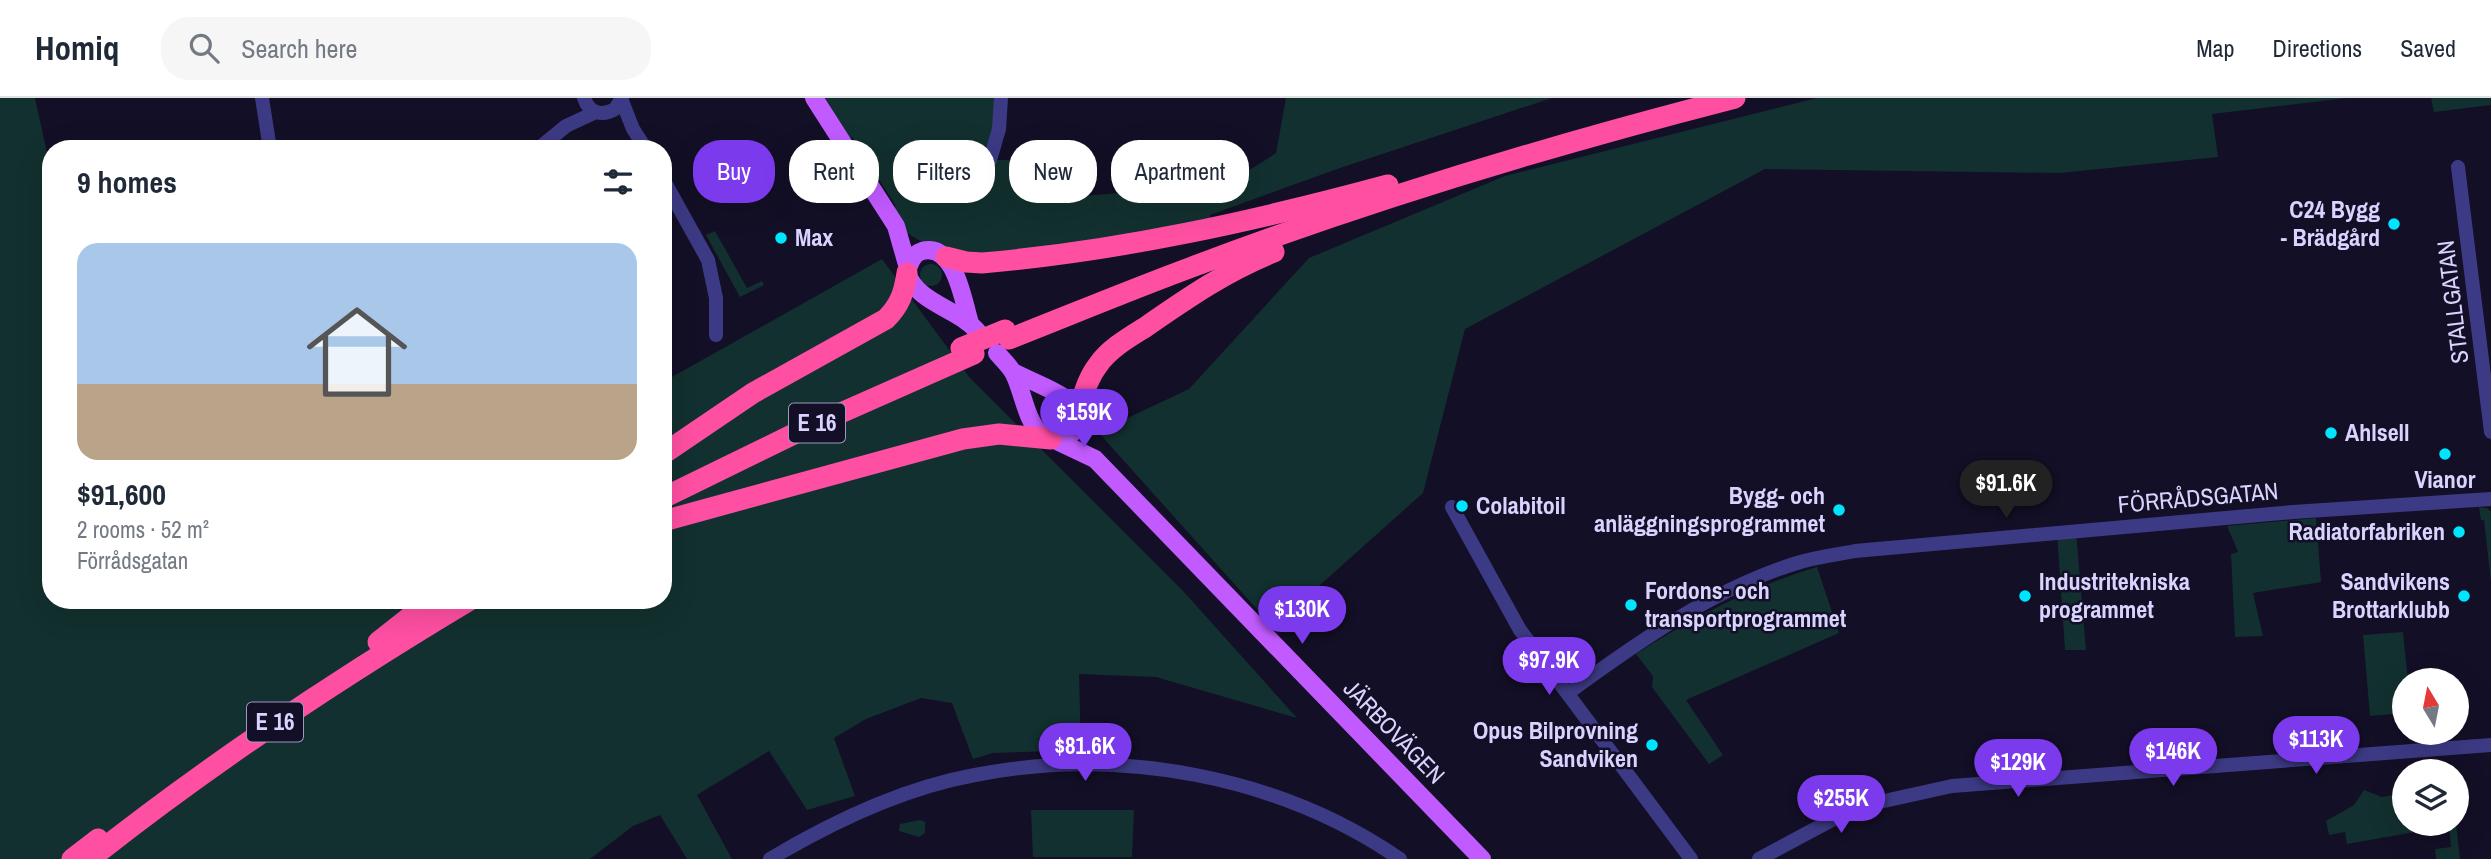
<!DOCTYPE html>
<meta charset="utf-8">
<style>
:root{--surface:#fff;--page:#f6f6f7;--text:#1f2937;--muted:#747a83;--line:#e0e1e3;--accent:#7c3aed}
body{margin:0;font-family:"Archivo Narrow",sans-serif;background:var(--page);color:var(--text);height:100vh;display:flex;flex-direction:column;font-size:26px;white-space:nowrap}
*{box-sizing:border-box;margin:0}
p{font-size:23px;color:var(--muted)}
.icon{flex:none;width:38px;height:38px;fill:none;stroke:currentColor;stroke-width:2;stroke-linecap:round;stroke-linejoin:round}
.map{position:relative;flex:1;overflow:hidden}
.panel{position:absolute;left:42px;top:42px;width:630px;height:469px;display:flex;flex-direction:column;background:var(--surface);border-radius:28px;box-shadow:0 7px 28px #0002}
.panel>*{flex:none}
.guide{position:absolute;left:693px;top:42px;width:665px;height:63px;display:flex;gap:14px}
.needle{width:46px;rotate:350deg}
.controls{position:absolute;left:2392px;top:570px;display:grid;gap:14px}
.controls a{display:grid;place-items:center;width:77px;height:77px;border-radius:50%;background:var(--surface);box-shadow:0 7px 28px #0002;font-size:35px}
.price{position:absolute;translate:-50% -60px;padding:0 16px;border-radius:24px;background:var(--accent);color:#fff;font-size:23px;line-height:46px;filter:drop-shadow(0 2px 4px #0008)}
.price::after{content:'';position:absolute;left:50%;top:42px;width:21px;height:16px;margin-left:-10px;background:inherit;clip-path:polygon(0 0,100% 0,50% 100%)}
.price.current{background:#222;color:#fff}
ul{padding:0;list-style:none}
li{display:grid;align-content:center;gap:14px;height:371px;padding:0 35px}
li+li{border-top:2px solid var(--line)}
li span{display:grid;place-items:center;height:217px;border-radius:21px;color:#555}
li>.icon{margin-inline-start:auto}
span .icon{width:126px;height:126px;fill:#fffc;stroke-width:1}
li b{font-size:30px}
h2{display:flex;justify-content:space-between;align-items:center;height:84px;padding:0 35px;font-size:30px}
.tag{padding:0 24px;border-radius:28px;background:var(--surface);box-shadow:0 7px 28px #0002;font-size:24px;line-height:63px}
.tag.current{background:var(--accent);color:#fff}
header{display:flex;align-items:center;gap:42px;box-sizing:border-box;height:98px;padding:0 35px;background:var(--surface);border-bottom:2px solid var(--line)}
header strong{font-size:33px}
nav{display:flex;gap:38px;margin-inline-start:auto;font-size:24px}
.search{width:490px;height:63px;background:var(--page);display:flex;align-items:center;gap:18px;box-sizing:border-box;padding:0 24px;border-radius:28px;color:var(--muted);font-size:26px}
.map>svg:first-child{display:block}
</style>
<header>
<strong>Homiq</strong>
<div class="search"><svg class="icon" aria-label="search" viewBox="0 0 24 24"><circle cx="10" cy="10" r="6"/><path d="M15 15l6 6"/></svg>Search here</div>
<nav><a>Map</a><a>Directions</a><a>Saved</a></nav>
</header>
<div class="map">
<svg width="2491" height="761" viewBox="0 0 2491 761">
<rect width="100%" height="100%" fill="#130f26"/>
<g fill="#12302f">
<path d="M0,0H35L51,73V502H663V284L882,161L970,280L1184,494L1297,620L1156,579L1079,576L1081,652L993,655L973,661L952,605L921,600L866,621L834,640L855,698L807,712L769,653L697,697L732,761H687L660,717L633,728L590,761H0Z"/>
<path d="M814,0H1001L991,62H1019L1012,67L1061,100L1130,94L1137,102C1191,98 1231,87 1276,55L1286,0H1552L1340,70L1210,117L1213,130L946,159L896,128L895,107L852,39L842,44Z"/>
<path d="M1817,0H2347L2212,16L2218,59L2060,75L1765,71L1465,231L1423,395L1273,529L1098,334L1189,291L1309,160L1505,78Z"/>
<path d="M2431,0H2491V7L2434,14Z"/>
<path d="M715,133L747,190L762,183L764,187L740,199L706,137Z"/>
<circle cx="931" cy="177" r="11"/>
<circle cx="1054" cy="318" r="11"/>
<path d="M2479,409L2487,410L2491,414V484L2484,422H2481Z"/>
<path d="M2316,420L2321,484L2253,495L2263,538L2235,539L2231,456L2238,454L2227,428Z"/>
<path d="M2076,434L2086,552H2065L2057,435Z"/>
<path d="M1817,469L1839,535L1686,602L1723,657L1709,666L1652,589L1653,578L1636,556C1692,520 1753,488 1817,469Z"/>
<path d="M2403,534L2408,583H2404V615L2370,618L2363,537Z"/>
<path d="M2364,692L2382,699L2404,695V726H2414L2415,734L2347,746L2345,734L2329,737L2326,723L2354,707Z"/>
<path d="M1031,712H1134L1132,759H1033Z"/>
<path d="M920,722L925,724V735L919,739L899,733L900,726Z"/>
<path d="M2449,726H2456L2460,761H2436L2435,751L2451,749Z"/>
</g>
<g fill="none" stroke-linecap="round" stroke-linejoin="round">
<g stroke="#3d3a85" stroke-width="14">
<path d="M262,0L270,51"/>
<path d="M584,0C589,15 602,19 615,11L622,0"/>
<path d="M622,3L633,31L646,51"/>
<path d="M538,51L566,28L596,14"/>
<path d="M990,62L999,31L1001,0"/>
<path d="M2458,69L2491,334"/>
<path d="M663,81L708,162L716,200V237"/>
<path d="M1452,409L1520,532L1691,761"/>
<path d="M1568,595C1638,544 1713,491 1797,465C1816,459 1835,457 1855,453L2293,414L2491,401"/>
<path d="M770,761C832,724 903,690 975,677C1119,649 1278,677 1400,761"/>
<path d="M1759,761L1841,717L1875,705L1952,688L2491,647"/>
</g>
<g stroke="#c25bff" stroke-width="18">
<path d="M814,0L896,128L908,170"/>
<path d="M970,225C963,203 955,144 922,153C912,156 909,166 907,175C918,206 958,210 978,234"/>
<path d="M997,255C1003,262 1010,268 1014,276C1023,294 1026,322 1040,335C1063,355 1091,328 1070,304C1062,295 1026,281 1013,274"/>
<path d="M1057,343L1095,361L1482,761"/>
</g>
<g stroke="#ff4fa3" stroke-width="21">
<path d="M946,159L966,164L982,165C1120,153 1255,123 1388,87"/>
<path d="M1009,241C1070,217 1130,192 1192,169C1369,102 1552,47 1735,0"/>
<path d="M1077,316C1083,299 1087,281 1098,267C1109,251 1128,240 1144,230C1186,201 1226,173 1274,154"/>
<path d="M663,356L753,295L886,221C900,207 904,195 907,175"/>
<path d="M663,400L800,333L974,256"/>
<path d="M663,423L963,341L999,336L1051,341"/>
<path d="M378,544L416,514L435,502"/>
<path d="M72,761L98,741"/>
<path d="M90,761C211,665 338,581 470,502"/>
</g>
<path stroke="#ff4fa3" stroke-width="21" d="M961,250L1005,232"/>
</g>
<g fill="#00e5ff" stroke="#130f26" stroke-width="2.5">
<circle cx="2394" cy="126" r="7"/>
<circle cx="781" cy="140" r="7"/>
<circle cx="2331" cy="335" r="7"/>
<circle cx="2445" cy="356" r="7"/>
<circle cx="1462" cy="408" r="7"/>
<circle cx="1839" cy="412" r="7"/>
<circle cx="2459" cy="434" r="7"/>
<circle cx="2025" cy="498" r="7"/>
<circle cx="2464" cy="498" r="7"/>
<circle cx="1631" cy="507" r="7"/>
<circle cx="1652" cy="647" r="7"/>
</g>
<g text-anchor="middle" stroke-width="5" stroke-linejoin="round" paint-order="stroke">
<g fill="#130f26" stroke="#9e99be" stroke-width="2">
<rect x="789" y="305.5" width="56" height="39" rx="5"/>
<rect x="247" y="604.5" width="56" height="39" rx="5"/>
</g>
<g font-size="23" font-weight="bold" fill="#d9d4ff">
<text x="817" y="333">E 16</text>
<text x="275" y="632">E 16</text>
</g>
<g font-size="24" font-weight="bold" fill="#d9d4ff" stroke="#130f26" text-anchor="end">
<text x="2380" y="120">C24 Bygg<tspan x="2380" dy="28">- Brädgård</tspan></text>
<text x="795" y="148" text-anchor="start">Max</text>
<text x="2345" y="343" text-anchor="start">Ahlsell</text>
<text x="2445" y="390" text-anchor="middle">Vianor</text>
<text x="1825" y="406">Bygg- och<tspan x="1825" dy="28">anläggningsprogrammet</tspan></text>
<text x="1476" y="416" text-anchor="start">Colabitoil</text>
<text x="2445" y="442">Radiatorfabriken</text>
<text x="2039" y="492" text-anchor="start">Industritekniska<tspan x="2039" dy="28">programmet</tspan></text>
<text x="2450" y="492">Sandvikens<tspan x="2450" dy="28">Brottarklubb</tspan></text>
<text x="1645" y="501" text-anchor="start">Fordons- och<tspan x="1645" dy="28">transportprogrammet</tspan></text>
<text x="1638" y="641">Opus Bilprovning<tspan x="1638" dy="28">Sandviken</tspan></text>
</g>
<g font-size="24" fill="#d9d4ff" stroke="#130f26">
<text transform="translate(2453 204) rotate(-97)" y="8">STALLGATAN</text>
<text transform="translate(2198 400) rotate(-5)" y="8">FÖRRÅDSGATAN</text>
<text transform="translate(1394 634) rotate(46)" y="8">JÄRBOVÄGEN</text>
</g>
</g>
</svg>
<div class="controls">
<a><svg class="needle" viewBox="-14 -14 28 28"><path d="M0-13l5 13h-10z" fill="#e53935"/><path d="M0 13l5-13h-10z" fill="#747a83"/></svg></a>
<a><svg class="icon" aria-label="layers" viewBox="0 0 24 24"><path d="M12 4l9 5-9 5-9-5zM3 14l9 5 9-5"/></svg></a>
</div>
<b class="price" style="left:1084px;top:351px">$159K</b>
<b class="price current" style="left:2006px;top:422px">$91.6K</b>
<b class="price" style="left:1302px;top:548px">$130K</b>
<b class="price" style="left:1549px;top:599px">$97.9K</b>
<b class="price" style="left:2316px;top:678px">$113K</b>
<b class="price" style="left:1085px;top:685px">$81.6K</b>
<b class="price" style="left:2173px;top:690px">$146K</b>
<b class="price" style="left:2018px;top:701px">$129K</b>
<b class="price" style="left:1841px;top:737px">$255K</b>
<div class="guide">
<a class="tag current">Buy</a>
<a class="tag">Rent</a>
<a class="tag">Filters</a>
<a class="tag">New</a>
<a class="tag">Apartment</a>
</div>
<section class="panel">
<h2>9 homes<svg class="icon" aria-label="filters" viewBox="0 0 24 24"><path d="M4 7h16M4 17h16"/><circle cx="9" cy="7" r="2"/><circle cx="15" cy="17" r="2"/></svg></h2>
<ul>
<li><span style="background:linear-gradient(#a9c7e8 65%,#b9a48a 0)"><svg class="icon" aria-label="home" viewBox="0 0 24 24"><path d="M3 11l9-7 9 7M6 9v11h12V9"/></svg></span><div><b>$91,600</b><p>2 rooms · 52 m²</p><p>Förrådsgatan</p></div></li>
</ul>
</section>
</div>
